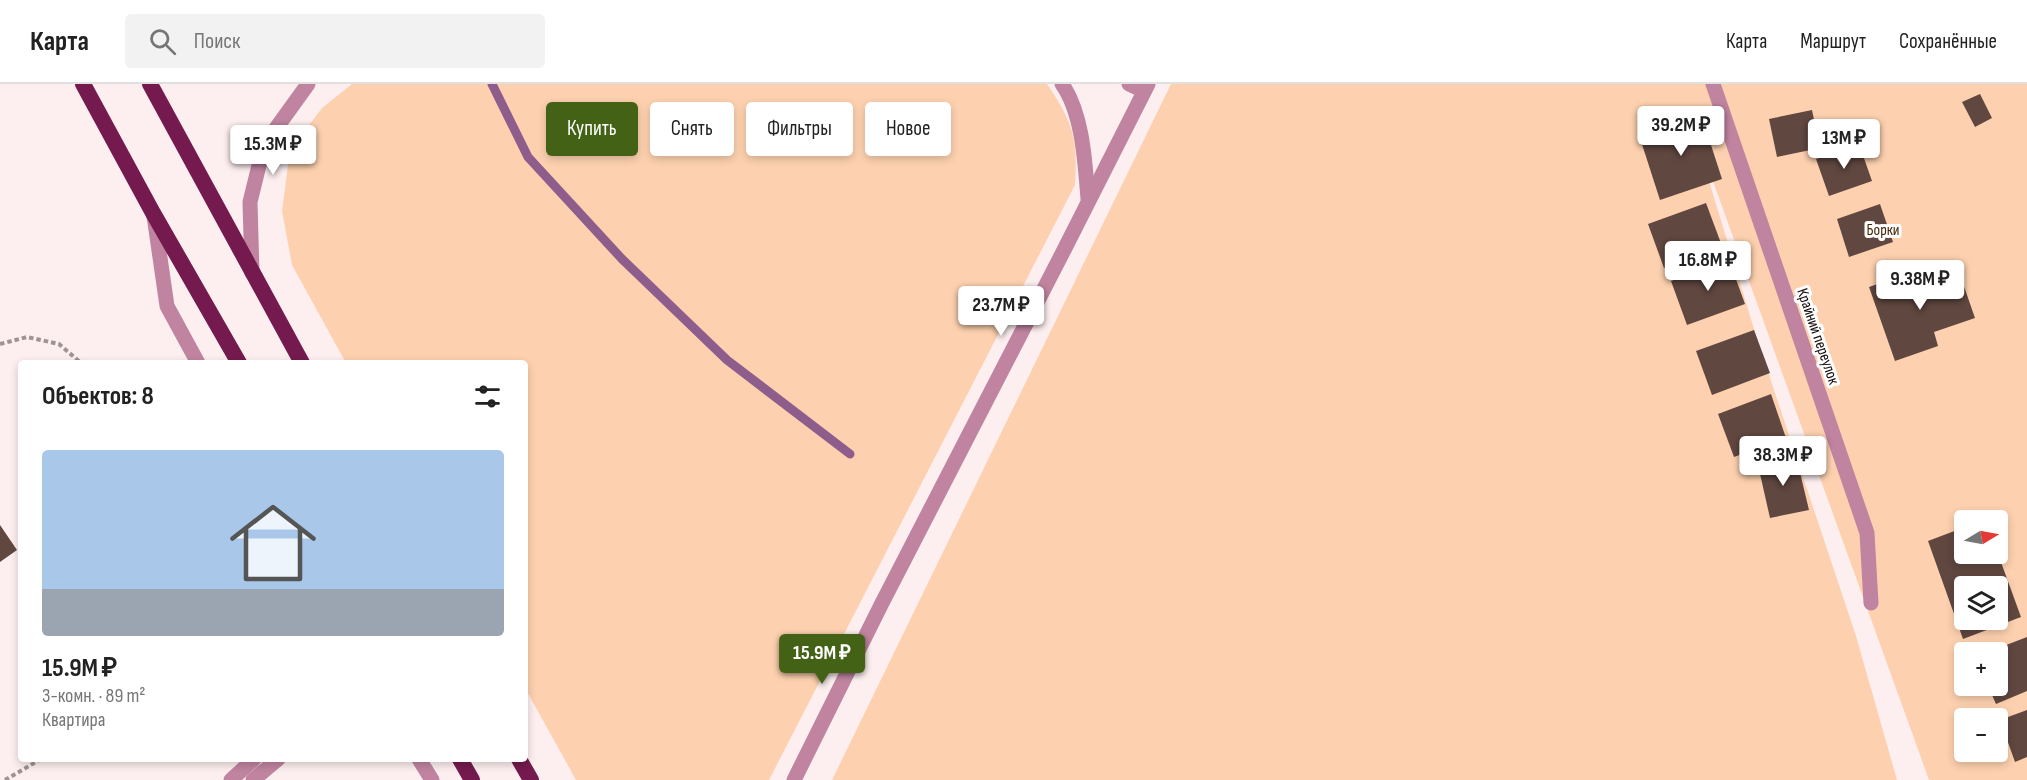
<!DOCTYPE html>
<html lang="ru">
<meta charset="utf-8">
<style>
:root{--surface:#fff;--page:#f2f2f2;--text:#222;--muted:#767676;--line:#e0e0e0;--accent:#436215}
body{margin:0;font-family:"Sofia Sans Condensed",sans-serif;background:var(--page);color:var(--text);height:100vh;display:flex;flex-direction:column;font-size:22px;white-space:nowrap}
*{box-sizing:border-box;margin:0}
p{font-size:20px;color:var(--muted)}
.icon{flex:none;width:33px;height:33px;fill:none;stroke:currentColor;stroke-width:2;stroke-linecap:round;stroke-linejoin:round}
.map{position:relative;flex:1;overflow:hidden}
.drawer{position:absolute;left:18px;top:276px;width:510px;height:402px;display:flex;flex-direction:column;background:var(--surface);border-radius:6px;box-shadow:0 3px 9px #0003}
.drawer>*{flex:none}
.banner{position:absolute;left:546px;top:18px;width:570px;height:54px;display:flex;gap:12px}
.needle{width:39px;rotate:80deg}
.tools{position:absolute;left:1954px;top:426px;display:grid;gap:12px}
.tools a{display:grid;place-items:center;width:54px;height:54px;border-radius:6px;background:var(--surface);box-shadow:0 3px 9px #0003;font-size:30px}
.price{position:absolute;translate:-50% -51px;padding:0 14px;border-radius:6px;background:#fff;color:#222;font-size:20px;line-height:39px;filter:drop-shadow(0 2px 3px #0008)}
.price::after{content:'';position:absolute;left:50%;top:36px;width:18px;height:14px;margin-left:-9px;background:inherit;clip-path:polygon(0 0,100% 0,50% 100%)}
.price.selected{background:var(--accent);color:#fff}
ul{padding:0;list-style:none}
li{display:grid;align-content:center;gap:12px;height:318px;padding:0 24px}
li span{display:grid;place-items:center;height:186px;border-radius:6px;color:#555}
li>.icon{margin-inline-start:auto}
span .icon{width:108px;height:108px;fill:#fffc;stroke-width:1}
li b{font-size:26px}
h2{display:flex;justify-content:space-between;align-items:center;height:72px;padding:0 24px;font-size:26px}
.pill{padding:0 21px;border-radius:6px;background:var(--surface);box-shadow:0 3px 9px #0003;font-size:21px;line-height:54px}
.pill.selected{background:var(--accent);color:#fff}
header{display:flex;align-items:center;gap:36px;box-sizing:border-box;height:84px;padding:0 30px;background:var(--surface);border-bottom:2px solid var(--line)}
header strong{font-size:28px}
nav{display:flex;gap:33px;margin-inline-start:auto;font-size:21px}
.search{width:420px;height:54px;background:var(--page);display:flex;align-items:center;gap:15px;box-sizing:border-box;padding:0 21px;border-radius:6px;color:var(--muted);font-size:22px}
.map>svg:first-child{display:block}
</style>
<header>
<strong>Карта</strong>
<div class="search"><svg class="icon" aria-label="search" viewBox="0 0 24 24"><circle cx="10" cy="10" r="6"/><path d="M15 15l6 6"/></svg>Поиск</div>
<nav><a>Карта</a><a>Маршрут</a><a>Сохранённые</a></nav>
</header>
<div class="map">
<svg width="2027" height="696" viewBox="0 0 2027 696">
<rect width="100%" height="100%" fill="#fdeff0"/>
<g fill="#fdd1af" fill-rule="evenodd">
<path d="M352,0H1047C1073,38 1078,55 1075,101L769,696H576L525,604V279H346L292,181L282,127L290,66L322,24Z"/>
<path d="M1171,0H2027V696H1929L1688,28L1758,258L1856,552L1897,696H832ZM1965,436H1998V470H1965ZM1965,502H1998V536H1965ZM1965,568H1998V602H1965ZM1965,634H1998V668H1965Z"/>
</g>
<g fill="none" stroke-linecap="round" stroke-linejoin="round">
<path stroke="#8f5d8c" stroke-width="9" d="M492,0L528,73L622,175L727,276L850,370"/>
</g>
<g fill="#604740" fill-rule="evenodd">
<path d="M1980,10L1992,34L1975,43L1962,18Z"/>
<path d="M1812,26L1820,64L1777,73L1769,35Z"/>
<path d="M1701,30L1722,95L1660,116L1639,51Z"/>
<path d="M1859,60L1872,97L1829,112L1816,75Z"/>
<path d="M1706,119L1722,162L1664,184L1648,140Z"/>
<path d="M1880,120L1893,158L1849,173L1837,135Z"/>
<path d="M1729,176L1745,220L1687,241L1671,197Z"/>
<path d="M1959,188L1975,234L1934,248L1938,262L1895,277L1869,203L1909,189L1914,204Z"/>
<path d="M1754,246L1770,289L1712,311L1696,267Z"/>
<path d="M1771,310L1786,354L1734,373L1718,330Z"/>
<path d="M1796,372L1809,426L1770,434L1758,381Z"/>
<path d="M0,441L17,466L0,478Z"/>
<path d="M1965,443V470H1998L2021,533L1963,555L1928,457ZM1965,502H1998V536H1965Z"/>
<path d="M2027,553V607L1996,620L1988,602H1998V568H1988Z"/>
<path d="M2027,626V673L2015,678L2000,636Z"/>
</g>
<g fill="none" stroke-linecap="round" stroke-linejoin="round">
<g stroke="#9e9292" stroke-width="4" stroke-dasharray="4.5 3" stroke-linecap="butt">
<path d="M0,260L27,253L59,260L81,279"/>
<path d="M5,696L41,675"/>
</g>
<g stroke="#c084a0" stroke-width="15">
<path d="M154,132L167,222L198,279"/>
<path d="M419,675L432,696"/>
<path d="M231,696L254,675"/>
<path d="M253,696L278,675"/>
</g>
<path stroke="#c084a0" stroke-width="15" d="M1713,0L1867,449L1871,519"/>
<g stroke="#c084a0" stroke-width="15">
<path d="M1062,0C1083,30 1085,79 1088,115"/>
<path d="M1129,0L1144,7"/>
<path d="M252,189L250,118L264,61L308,0"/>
<path d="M794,696L881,521L1064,166L1148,0"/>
</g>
<g stroke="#741a4e" stroke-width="16">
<path d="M83,0L153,129L239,279"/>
<path d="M150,0L302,279"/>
<path d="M460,675L472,696"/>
<path d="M519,675L531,696"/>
</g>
</g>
<g text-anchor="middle" stroke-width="6" stroke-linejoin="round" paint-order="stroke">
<g font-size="16" fill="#45270a" stroke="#fff">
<text x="1883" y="151">Борки</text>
</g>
<g font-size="16" fill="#170d0d" stroke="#fff">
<text transform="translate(1819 252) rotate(71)" y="6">Крайний переулок</text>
</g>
</g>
</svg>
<div class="tools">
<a><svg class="needle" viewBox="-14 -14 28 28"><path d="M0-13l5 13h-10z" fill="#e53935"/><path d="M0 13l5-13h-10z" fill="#767676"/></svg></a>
<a><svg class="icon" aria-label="layers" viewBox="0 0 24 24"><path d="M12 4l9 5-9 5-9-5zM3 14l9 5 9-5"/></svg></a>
<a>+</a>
<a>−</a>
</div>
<b class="price" style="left:1681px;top:73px">39.2M ₽</b>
<b class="price" style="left:1844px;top:86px">13M ₽</b>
<b class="price" style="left:273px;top:92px">15.3M ₽</b>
<b class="price" style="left:1708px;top:208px">16.8M ₽</b>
<b class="price" style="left:1920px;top:227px">9.38M ₽</b>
<b class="price" style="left:1001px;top:253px">23.7M ₽</b>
<b class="price" style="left:1783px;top:403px">38.3M ₽</b>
<b class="price selected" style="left:822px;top:601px">15.9M ₽</b>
<div class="banner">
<a class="pill selected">Купить</a>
<a class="pill">Снять</a>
<a class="pill">Фильтры</a>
<a class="pill">Новое</a>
</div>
<section class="drawer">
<h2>Объектов: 8<svg class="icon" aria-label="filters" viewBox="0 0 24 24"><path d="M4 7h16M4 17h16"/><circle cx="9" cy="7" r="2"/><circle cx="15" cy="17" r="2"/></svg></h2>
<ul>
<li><span style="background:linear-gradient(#a9c7e8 75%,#9aa5b1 0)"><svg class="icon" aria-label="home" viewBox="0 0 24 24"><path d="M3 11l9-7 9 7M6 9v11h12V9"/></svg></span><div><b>15.9M ₽</b><p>3-комн. · 89 m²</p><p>Квартира</p></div></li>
</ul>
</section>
</div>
